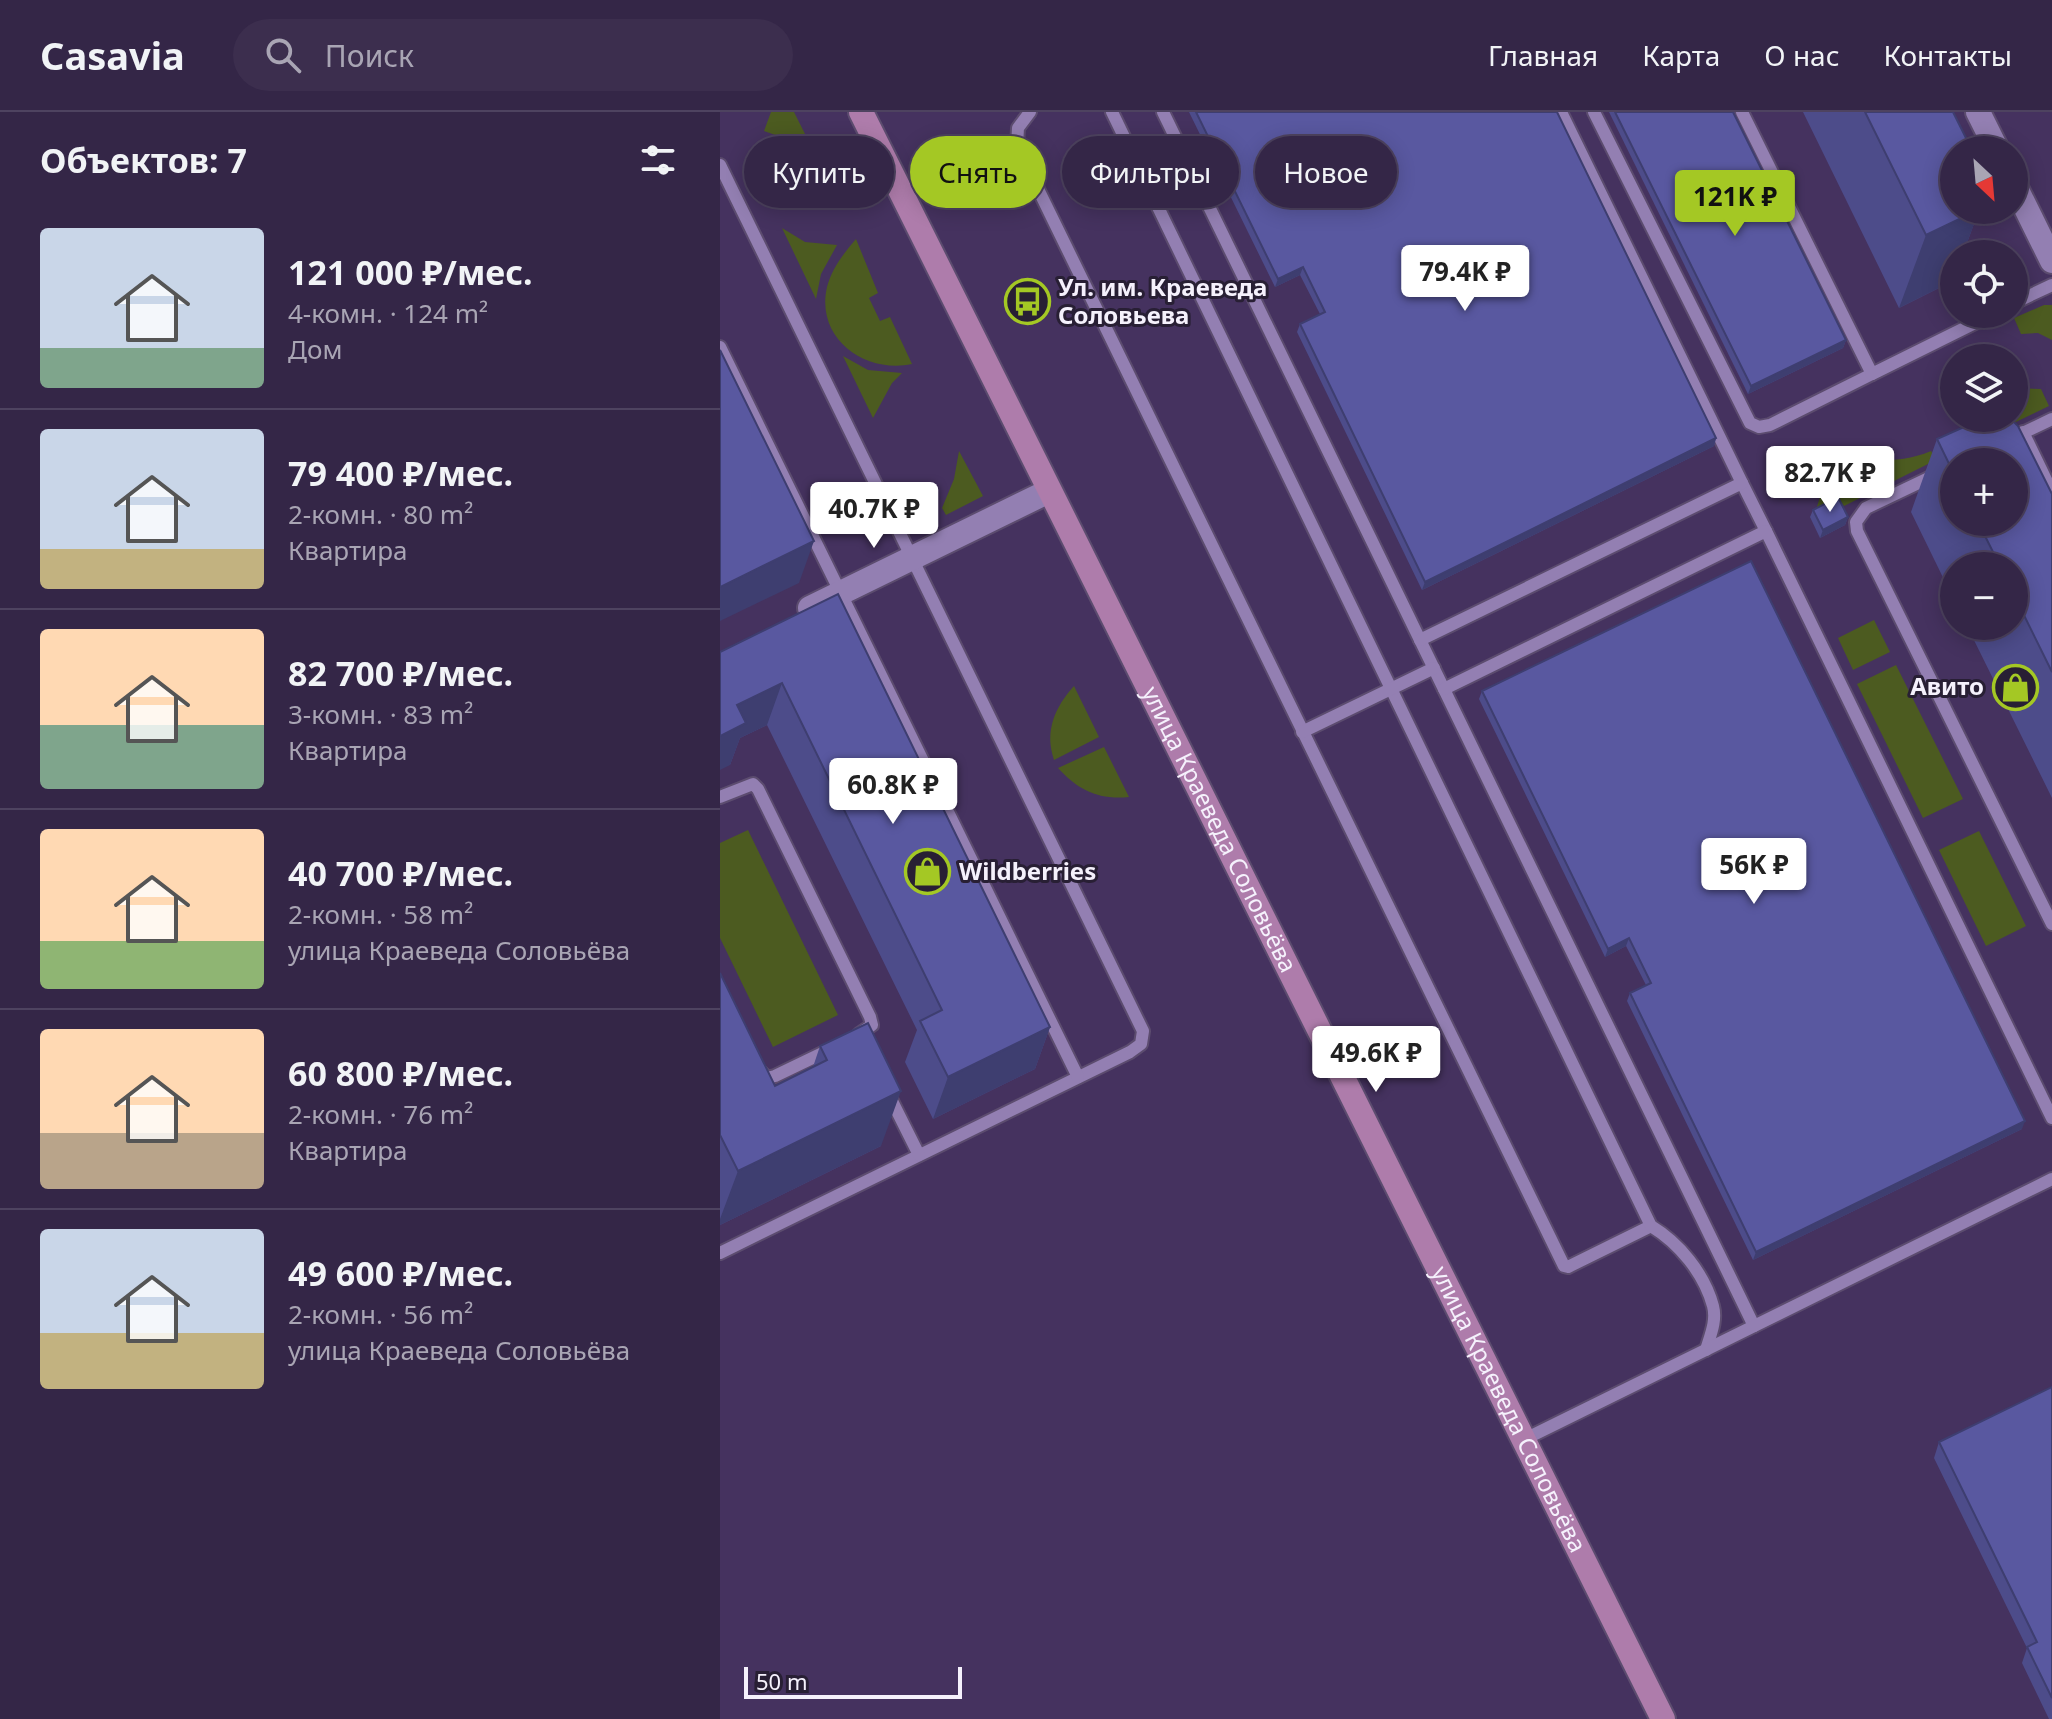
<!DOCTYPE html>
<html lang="ru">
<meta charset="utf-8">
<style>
:root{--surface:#342647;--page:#3c2e4e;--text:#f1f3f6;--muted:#a9a5b4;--line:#4e4360;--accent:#a4c824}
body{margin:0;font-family:"Noto Sans",sans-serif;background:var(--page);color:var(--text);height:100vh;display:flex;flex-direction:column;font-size:30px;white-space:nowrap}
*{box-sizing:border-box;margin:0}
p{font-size:26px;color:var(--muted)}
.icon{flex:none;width:44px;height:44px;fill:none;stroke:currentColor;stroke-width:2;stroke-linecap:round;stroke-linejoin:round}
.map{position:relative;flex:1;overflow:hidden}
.sheet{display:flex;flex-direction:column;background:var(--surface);width:720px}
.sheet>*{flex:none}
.banner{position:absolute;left:24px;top:24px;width:760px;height:72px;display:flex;gap:16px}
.needle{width:52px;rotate:154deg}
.fabs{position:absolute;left:1220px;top:24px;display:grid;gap:16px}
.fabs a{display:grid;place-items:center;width:88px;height:88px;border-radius:50%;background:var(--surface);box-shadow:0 4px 20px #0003,0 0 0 2px var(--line);font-size:40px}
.scale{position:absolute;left:24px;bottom:20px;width:218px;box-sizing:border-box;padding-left:8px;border:4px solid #f5f1fc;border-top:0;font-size:22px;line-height:28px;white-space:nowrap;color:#f5f1fc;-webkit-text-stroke:6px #281f34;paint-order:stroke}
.price{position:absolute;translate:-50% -68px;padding:0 18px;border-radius:8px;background:#fff;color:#222;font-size:26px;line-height:52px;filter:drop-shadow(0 2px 4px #0008)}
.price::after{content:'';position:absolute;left:50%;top:48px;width:24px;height:18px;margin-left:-12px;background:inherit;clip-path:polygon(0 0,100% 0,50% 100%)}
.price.selected{background:var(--accent);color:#111}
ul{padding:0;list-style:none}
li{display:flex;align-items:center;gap:24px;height:200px;padding:0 40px}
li+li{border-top:2px solid var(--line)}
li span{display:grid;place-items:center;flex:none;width:224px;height:160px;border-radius:8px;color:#555}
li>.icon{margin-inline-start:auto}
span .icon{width:96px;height:96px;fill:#fffc;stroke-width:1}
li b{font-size:34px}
h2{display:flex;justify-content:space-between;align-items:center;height:96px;padding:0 40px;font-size:34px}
.tag{padding:0 28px;border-radius:36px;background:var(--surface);box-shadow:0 4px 20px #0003,0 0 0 2px var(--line);font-size:28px;line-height:72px}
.tag.selected{background:var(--accent);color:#111}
header{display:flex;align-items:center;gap:48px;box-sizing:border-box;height:112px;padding:0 40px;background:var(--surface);border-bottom:2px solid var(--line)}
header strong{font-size:38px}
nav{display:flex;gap:44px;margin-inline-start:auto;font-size:28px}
.search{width:560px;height:72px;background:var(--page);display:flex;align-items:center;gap:20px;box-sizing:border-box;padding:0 28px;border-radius:44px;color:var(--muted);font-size:30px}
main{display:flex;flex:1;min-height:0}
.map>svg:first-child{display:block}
</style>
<header>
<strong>Casavia</strong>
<div class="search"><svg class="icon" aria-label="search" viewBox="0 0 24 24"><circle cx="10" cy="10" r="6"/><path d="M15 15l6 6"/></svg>Поиск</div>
<nav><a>Главная</a><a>Карта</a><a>О нас</a><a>Контакты</a></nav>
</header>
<main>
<section class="sheet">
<h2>Объектов: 7<svg class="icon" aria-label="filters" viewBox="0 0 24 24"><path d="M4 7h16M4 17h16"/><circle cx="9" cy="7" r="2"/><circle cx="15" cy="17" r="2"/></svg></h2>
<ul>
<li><span style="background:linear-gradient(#c9d6e8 75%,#7fa58c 0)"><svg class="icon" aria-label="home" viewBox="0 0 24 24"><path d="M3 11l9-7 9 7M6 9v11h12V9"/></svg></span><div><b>121 000 ₽/мес.</b><p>4-комн. · 124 m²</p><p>Дом</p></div></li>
<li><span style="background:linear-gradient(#c9d6e8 75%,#c2b280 0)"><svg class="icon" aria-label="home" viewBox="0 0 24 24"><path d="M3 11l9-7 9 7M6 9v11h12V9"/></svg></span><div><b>79 400 ₽/мес.</b><p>2-комн. · 80 m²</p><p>Квартира</p></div></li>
<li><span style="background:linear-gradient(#ffd9b3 60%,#7fa58c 0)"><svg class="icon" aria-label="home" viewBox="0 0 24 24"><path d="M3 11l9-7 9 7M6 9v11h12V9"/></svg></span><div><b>82 700 ₽/мес.</b><p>3-комн. · 83 m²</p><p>Квартира</p></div></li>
<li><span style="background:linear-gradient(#ffd9b3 70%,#8fb573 0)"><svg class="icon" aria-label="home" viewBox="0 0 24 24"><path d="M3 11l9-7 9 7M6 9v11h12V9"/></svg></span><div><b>40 700 ₽/мес.</b><p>2-комн. · 58 m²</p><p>улица Краеведа Соловьёва</p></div></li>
<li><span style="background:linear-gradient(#ffd9b3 65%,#b9a48a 0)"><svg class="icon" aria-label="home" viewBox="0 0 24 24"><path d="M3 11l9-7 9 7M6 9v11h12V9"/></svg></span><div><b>60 800 ₽/мес.</b><p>2-комн. · 76 m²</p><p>Квартира</p></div></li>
<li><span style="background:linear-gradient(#c9d6e8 65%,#c2b280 0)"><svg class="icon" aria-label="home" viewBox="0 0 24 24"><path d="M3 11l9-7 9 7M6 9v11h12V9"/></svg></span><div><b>49 600 ₽/мес.</b><p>2-комн. · 56 m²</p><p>улица Краеведа Соловьёва</p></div></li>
</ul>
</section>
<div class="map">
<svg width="1332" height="1607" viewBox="0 0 1332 1607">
<rect width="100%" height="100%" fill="#45325f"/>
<g fill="#4c5b20">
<path d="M51,0H74L92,36L44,19Z"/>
<path d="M62,116L85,130L117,133L101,162L96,187Z"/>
<path d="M136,127L158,181L149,186L160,209L170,205L192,252C146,262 95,227 107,175C112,156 124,141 136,127Z"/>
<path d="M1324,193H1332V228L1318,221L1301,222L1294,206Z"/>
<path d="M123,244L148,258L182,261L172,271L153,306Z"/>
<path d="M1294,276L1321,277L1329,294L1223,345L1256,306H1294Z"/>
<path d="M239,339L263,384L226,403L222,396L234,367Z"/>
<path d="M1211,339L1216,348L1124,394L1119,387L1096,398L1108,359C1139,343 1174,355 1211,339Z"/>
<path d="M1154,508L1170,540L1133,558L1118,526Z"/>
<path d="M1176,553L1243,687L1203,706L1137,572Z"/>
<path d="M354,574L379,625L334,648C324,619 335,595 354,574Z"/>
<path d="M384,635L409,685C378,688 358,678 338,656Z"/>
<path d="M28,718L118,903L53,935L0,826V731Z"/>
<path d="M1259,719L1306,814L1266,834L1219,738Z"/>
</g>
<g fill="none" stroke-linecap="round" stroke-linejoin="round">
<defs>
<g id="lane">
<path d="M310,0L298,16L297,34L844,1154L848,1155L931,1114"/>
<path d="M392,0L931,1114C959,1131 984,1161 993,1194C997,1209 990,1224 986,1238"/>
<path d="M443,0L1034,1214"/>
<path d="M874,0L1030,311L1039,315L1050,313L1152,262"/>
<path d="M1022,0L1152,262L1273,202"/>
<path d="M0,53L423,919L421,932L410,940L0,1141"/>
<path d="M1294,191L1332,173"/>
<path d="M0,235L358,965"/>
<path d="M1303,320L1332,380"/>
<path d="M1288,328L1332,307"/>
<path d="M1234,354L1146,396L1136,410L1137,419L1332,812"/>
<path d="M1022,371L1046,419"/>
<path d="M700,528L1022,371L841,0"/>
<path d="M724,577L1046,419L1332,1006"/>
<path d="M582,620L714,556"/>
<path d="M0,685L33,672L38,677L150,905L152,913L139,922"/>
<path d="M40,959L47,966L55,964L109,938"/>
<path d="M169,983L199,1043"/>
<path d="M803,1328L1332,1067"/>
</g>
<g id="street">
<path d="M1258,0L1277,38"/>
<path d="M1294,72L1332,149"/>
<path d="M90,496L329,379"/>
</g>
<g id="secondary">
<path id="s1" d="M141,0L943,1607"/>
</g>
</defs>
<use href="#lane" stroke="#5c4c6f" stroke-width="16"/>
<use href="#street" stroke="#5c4c6f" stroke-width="28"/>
<use href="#secondary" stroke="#5c4c6f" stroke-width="28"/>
<use href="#lane" stroke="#937fb2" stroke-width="12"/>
<use href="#street" stroke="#937fb2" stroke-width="24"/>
<use href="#secondary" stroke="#ae7cab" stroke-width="24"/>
</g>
<g fill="#4d4c8a" fill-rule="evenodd">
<path d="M469,0H837L996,326L994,334L702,478L577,220L580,212L600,202L580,163L555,175Z"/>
<path d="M889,0H1013L1126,228L1123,236L1028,282Z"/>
<path d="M1083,0H1233L1234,98H1259L1243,142H1234L1225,173L1179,196Z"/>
<path d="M1217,327L1332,382V686L1247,514H1294V454H1234V488L1191,400ZM1234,350L1294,410H1234Z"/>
<path d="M1093,398L1128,405L1125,413L1100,426L1090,405Z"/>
<path d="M118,482L330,915L315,957L213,1007L185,950L197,918L47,613L20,626L10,653L0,540Z"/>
<path d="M762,579L1302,1017L1033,1148L907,889L910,881L926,873L906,834L885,845L759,587Z"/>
<path d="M0,861L55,974L93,955L100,934L161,1034L0,1113Z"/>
<path d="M1332,1275V1607H1329L1302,1551L1307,1536L1214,1346L1219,1330Z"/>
</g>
<g fill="#3e3e70">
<path d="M1254,98H1259L1243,142H1234V162L1225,173L1179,196L1206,123Z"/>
<path d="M583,155L580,163L555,175L558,167Z"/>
<path d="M1126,228L1123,236L1028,282L1031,274Z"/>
<path d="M996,326L994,334L702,478L705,470Z"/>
<path d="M1128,405L1125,413L1100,426L1103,418Z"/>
<path d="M94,429L79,471L0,509V475Z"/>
<path d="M62,571L47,613L20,626L10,653L0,658V624L17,593Z"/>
<path d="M909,826L906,834L885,845L888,837Z"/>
<path d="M330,915L315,957L213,1007L228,965Z"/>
<path d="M181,979L161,1034L0,1113V1107L18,1059Z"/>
<path d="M1305,1009L1302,1017L1033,1148L1036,1140Z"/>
</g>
<g fill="#5958a0" stroke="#3e3e70" stroke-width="2">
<path d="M476,0H837L996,326L705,470L580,212L605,200L583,155L558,167Z"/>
<path d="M895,0H1013L1126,228L1031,274Z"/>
<path d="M1145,0H1233L1252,38H1234V98H1254L1252,101L1206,123Z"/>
<path d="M0,238L94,429L0,475Z"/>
<path d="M1264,306H1287L1291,307L1298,314L1332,382V560L1294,483V454H1280L1258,410H1294V350H1234V362L1217,327Z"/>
<path d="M1118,385L1128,405L1103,418L1093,398Z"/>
<path d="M1031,449L1305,1009L1036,1140L910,881L931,871L909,826L888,837L762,579Z"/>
<path d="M118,482L330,915L228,965L200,909L222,898L62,571L17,593L26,611L0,624V540Z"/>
<path d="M0,861L55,974L107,948L100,934L148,911L181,979L18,1059L0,1023Z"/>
<path d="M1332,1275V1586L1307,1535L1317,1530L1219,1330Z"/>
</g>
<defs>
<symbol id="bus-ring" viewBox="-11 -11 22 22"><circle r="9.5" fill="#281f34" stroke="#a4c824" stroke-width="1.5"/><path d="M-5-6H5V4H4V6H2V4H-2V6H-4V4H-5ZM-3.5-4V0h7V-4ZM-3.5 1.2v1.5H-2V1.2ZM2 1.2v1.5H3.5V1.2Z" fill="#a4c824"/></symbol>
<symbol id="shop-ring" viewBox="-11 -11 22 22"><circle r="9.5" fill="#281f34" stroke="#a4c824" stroke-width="1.5"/><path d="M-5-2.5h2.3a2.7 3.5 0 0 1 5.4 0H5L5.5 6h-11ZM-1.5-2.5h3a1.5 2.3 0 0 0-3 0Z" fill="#a4c824"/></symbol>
</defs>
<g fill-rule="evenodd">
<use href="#bus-ring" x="282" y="164" width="51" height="51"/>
<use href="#shop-ring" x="1270" y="550" width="51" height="51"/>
<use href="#shop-ring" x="182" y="734" width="51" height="51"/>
</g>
<g text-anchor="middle" stroke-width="6" stroke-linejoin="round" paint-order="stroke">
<g font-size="24" font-weight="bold" fill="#f5f1fc" stroke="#281f34" text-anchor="start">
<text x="338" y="184">Ул. им. Краеведа<tspan x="338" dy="28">Соловьева</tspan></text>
<text x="1264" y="583" text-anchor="end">Авито</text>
<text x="239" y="768">Wildberries</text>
</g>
<g font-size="24" fill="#f5f1fc" stroke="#281f34">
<text dy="8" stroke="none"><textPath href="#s1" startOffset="802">улица Краеведа Соловьёва</textPath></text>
<text dy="8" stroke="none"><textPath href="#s1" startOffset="1450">улица Краеведа Соловьёва</textPath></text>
</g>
</g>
</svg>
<div class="fabs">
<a><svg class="needle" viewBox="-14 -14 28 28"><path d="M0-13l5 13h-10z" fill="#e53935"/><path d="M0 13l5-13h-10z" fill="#a9a5b4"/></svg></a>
<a><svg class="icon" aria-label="locate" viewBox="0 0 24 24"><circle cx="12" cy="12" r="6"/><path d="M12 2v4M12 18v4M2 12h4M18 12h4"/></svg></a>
<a><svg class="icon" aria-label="layers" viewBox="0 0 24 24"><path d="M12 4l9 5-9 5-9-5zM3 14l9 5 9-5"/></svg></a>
<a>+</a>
<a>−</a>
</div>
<div class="scale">50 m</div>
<b class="price selected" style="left:1015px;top:126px">121K ₽</b>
<b class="price" style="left:745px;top:201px">79.4K ₽</b>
<b class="price" style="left:1110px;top:402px">82.7K ₽</b>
<b class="price" style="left:154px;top:438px">40.7K ₽</b>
<b class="price" style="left:173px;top:714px">60.8K ₽</b>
<b class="price" style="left:1034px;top:794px">56K ₽</b>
<b class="price" style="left:656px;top:982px">49.6K ₽</b>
<div class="banner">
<a class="tag">Купить</a>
<a class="tag selected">Снять</a>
<a class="tag">Фильтры</a>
<a class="tag">Новое</a>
</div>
</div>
</main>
